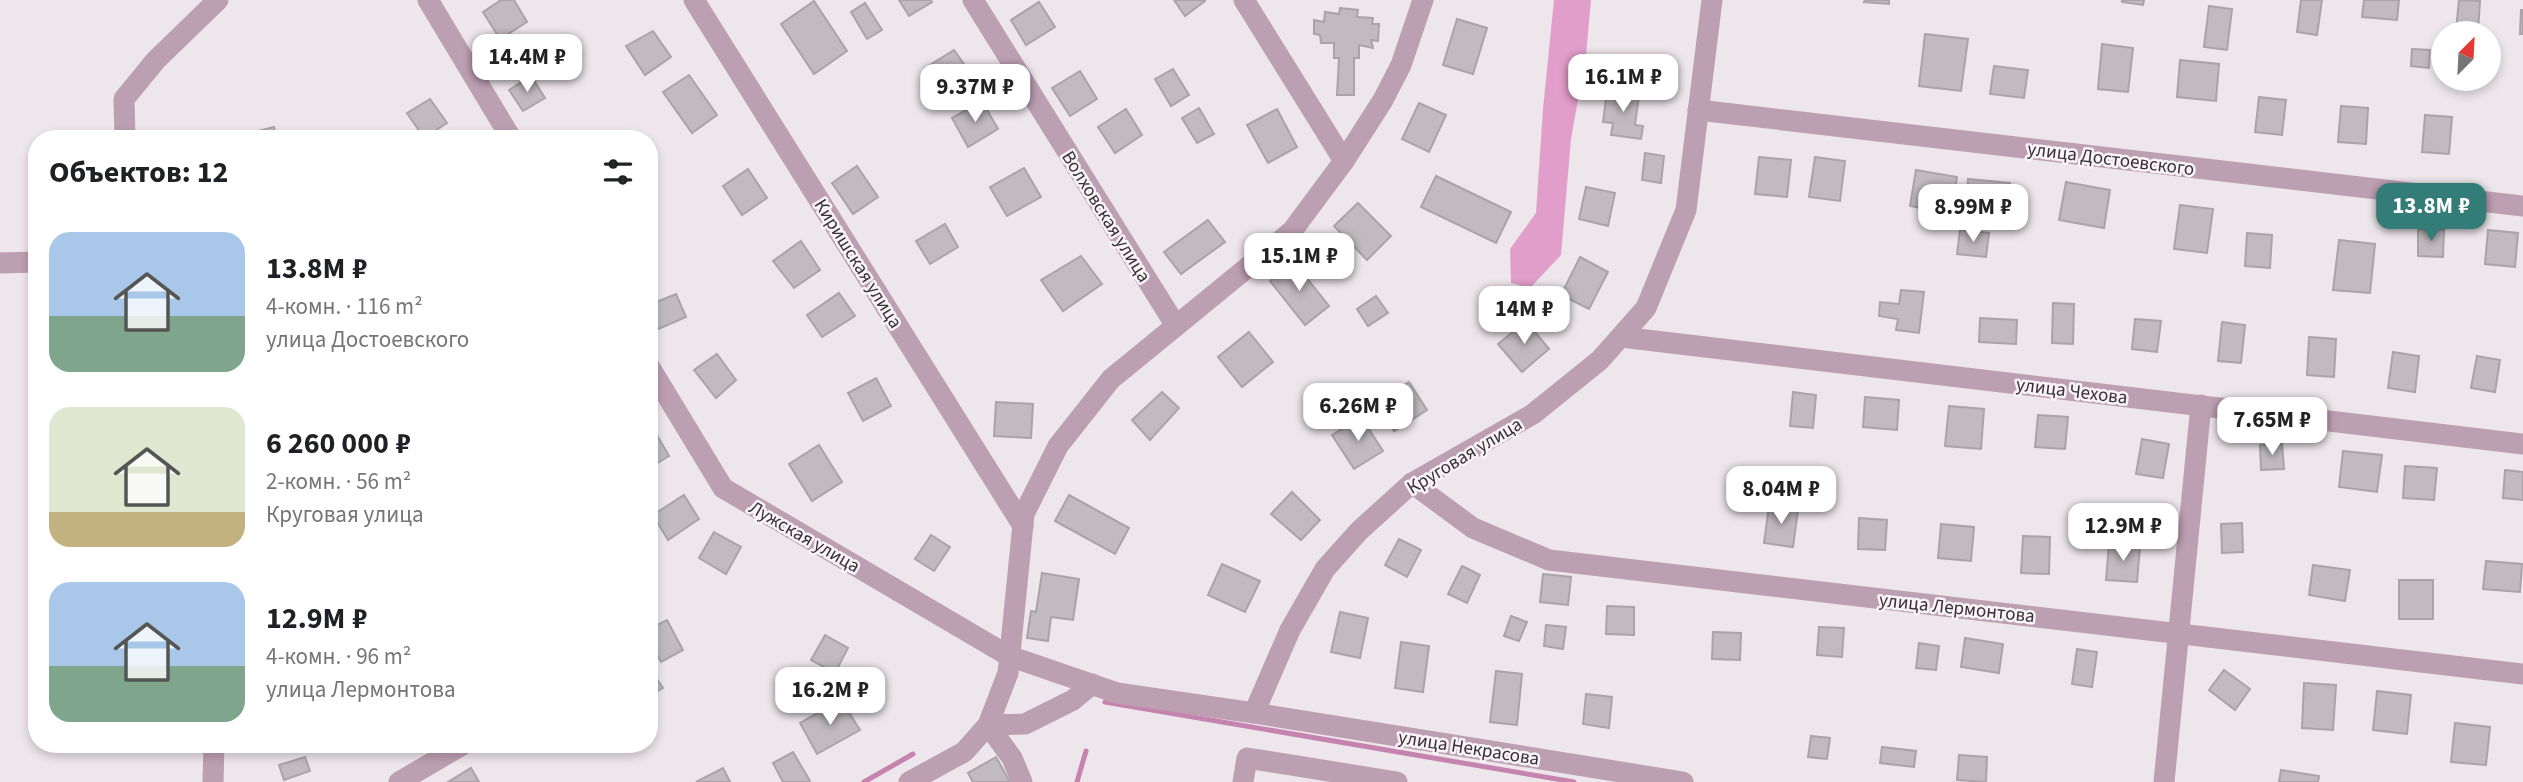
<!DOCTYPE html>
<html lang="ru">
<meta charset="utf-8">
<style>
:root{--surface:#fff;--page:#f2f2f2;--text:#202124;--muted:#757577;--accent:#347c77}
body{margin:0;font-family:"Source Sans 3",sans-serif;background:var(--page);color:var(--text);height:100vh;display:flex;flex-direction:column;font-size:26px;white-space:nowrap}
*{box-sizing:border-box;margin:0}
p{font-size:23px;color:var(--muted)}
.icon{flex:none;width:38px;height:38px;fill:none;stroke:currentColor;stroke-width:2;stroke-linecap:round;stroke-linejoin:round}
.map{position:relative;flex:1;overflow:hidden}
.details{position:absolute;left:28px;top:130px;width:630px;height:623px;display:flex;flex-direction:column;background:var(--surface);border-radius:28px;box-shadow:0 4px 10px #0003}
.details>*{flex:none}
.needle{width:46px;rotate:24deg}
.buttons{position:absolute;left:2431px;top:21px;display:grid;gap:14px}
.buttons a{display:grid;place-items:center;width:70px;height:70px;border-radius:50%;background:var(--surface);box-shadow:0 4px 10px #0003;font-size:35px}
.price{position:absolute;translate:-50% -60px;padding:0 16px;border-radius:14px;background:#fff;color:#222;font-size:23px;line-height:46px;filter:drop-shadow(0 2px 4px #0008)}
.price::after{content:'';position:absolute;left:50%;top:42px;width:21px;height:16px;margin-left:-10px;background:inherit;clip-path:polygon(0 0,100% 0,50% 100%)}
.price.current{background:var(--accent);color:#fff}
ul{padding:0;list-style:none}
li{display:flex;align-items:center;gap:21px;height:175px;padding:0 21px}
li span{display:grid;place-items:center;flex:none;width:196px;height:140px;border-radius:21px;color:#555}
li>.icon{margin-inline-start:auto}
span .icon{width:84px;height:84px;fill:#fffc;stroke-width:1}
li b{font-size:30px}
h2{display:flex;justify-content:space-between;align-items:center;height:84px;padding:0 21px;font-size:30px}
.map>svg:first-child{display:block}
</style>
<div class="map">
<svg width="2523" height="782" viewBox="0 0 2523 782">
<rect width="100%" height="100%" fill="#ede6ea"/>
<path fill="#e29ecb" d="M1554,0H1591L1586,55L1571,139L1561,255L1530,288L1511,283L1510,249L1536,213L1543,109Z"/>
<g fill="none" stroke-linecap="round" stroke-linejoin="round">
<g stroke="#c583b0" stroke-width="5">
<path d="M1105,702L1574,782"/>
<path d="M864,782L913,754"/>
<path d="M1077,782L1086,751"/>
</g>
</g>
<g fill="#c1babe" stroke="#aaa3a7" stroke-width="2">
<path d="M501,0H514L527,22L500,39L483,12Z"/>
<path d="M899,0H931L932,2L909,16Z"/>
<path d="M1174,0H1205V1L1185,16Z"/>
<path d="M1865,0H1889V4L1864,2Z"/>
<path d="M2122,0H2144L2143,5L2122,2Z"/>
<path d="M2301,0H2322L2317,35L2297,32Z"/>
<path d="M2364,0H2399L2397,20L2362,17Z"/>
<path d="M2459,0L2480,1L2478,32L2456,30Z"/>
<path d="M814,1L847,51L814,74L781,24Z"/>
<path d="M1039,2L1055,27L1026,45L1011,20Z"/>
<path d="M865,3L882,30L867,39L851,12Z"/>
<path d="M2209,6L2232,9L2227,50L2204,47Z"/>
<path d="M1340,8L1358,10L1357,17L1373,18L1372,24H1379L1378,41L1371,40L1373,48L1359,45V58H1354V95H1337L1339,58H1334V43H1321L1320,35L1314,34V20L1324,22L1325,12L1339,14Z"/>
<path d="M2521,10H2523V34H2520Z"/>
<path d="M1457,19L1487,28L1473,74L1443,65Z"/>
<path d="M653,31L671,57L645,75L626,46Z"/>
<path d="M1925,34L1968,39L1961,91L1919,86Z"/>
<path d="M2102,44L2133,48L2128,92L2098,89Z"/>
<path d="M2412,49L2430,50L2429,68L2411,66Z"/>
<path d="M954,50L971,74L942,92L925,68Z"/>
<path d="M2180,60L2219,64L2216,101L2177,97Z"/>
<path d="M1994,66L2028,70L2024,98L1990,94Z"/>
<path d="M1173,69L1189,95L1171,106L1155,79Z"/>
<path d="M1080,71L1097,99L1070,116L1052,88Z"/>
<path d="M689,75L717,115L692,133L663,92Z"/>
<path d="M531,76L545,98L523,111L509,90Z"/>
<path d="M1607,90L1639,95L1635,125L1643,126L1641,139L1611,135L1613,123L1603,122Z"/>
<path d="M2259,97L2286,100L2282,135L2255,132Z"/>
<path d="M430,99L447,123L424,138L407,113Z"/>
<path d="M982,101L998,129L968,147L952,118Z"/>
<path d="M1419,103L1446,115L1429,152L1402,139Z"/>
<path d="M2341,106L2368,108L2366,144L2338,142Z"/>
<path d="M1199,108L1214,134L1197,143L1182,118Z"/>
<path d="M1126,109L1142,135L1115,153L1098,127Z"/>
<path d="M1277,109L1297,147L1268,163L1247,125Z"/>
<path d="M2425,115L2452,117L2449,154L2422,152Z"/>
<path d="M274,127L277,138H252L250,133Z"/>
<path d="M1645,153L1664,156L1661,183L1642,180Z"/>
<path d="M1759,157L1791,160L1787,197L1755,194Z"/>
<path d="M1815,157L1845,161L1840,201L1809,197Z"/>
<path d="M857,166L878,197L853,214L832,183Z"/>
<path d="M1024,168L1041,197L1007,216L990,187Z"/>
<path d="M748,169L767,198L742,215L723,186Z"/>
<path d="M1916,170L1957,177L1952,206L1938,204L1937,211L1910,206Z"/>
<path d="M1436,176L1511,212L1496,243L1421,207Z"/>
<path d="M1968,179L2010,183L2006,224L1965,220Z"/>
<path d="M2066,182L2110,190L2104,228L2059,220Z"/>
<path d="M1586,187L1615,193L1608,226L1579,219Z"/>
<path d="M1358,203L1391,236L1367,260L1334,226Z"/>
<path d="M2180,205L2213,209L2207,253L2174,249Z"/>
<path d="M1208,220L1225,242L1181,274L1164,252Z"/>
<path d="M945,224L958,247L930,264L916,241Z"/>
<path d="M2418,229L2444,230L2443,257L2418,256Z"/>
<path d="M1960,230L1989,233L1986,257L1957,254Z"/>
<path d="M2488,230L2518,233L2515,267L2485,264Z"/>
<path d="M2247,233L2272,235L2270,268L2245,266Z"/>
<path d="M2339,240L2375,244L2370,293L2333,290Z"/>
<path d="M801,241L820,270L794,288L773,261Z"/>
<path d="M1081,256L1102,284L1063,311L1041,280Z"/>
<path d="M1580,257L1608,272L1589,309L1561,295Z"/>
<path d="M1294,262L1329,306L1305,325L1270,281Z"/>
<path d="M1901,290L1924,292L1919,333L1896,330L1898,319L1879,316L1880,302L1899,304Z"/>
<path d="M839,293L855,316L822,337L807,315Z"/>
<path d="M676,294L686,317L656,330L649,315V305Z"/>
<path d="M1376,296L1388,313L1368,326L1357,309Z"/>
<path d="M2053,303L2074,304L2073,344L2052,343Z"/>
<path d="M1980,318L2017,320L2016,344L1979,342Z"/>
<path d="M2135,319L2161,321L2157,352L2132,349Z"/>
<path d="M1526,321L1549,349L1522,372L1498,344Z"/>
<path d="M2222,322L2245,325L2241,363L2218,361Z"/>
<path d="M1249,332L1273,362L1242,387L1218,357Z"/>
<path d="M2309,337L2336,339L2334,377L2307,375Z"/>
<path d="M2393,352L2419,356L2415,392L2388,388Z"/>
<path d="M717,354L736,380L716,398L694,370Z"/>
<path d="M2477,356L2500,360L2495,392L2471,388Z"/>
<path d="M876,378L891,406L863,421L848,393Z"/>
<path d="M1409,382L1427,410L1394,431L1376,403Z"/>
<path d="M1162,392L1179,408L1150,440L1132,420Z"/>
<path d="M1793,392L1816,395L1813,428L1790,426Z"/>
<path d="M1865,397L1899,400L1897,430L1863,427Z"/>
<path d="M996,402L1033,404L1031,438L994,436Z"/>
<path d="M1949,406L1984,409L1981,449L1945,446Z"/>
<path d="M2038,415L2068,417L2065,449L2035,447Z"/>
<path d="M1361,417L1383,451L1354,469L1332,435Z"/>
<path d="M654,430L669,456L649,468V433Z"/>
<path d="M2142,439L2169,444L2163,478L2136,474Z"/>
<path d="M2282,444L2284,469L2261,470L2260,445Z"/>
<path d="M819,445L842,482L812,501L789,464Z"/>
<path d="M2343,451L2382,455L2377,492L2339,487Z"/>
<path d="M2405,466L2437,468L2434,500L2403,498Z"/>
<path d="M2505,470L2523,472V500L2503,498Z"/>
<path d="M1292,492L1320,520L1301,540L1271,514Z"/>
<path d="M684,495L699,519L668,540L653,515Z"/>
<path d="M1069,495L1129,528L1115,554L1055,521Z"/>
<path d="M1769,506L1798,510L1793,547L1764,543Z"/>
<path d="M1859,518L1887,520L1885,550L1858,549Z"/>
<path d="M2242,523L2243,552L2222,553L2221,524Z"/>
<path d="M1941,524L1974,527L1971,561L1938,558Z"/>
<path d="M714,532L741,547L726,574L699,558Z"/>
<path d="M931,535L950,547L934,571L915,559Z"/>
<path d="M2023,536L2050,537L2049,574L2021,573Z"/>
<path d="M1399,539L1421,550L1407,577L1385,565Z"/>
<path d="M2109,544L2140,547L2137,582L2106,580Z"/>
<path d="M2486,561L2522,564L2520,592L2483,589Z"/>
<path d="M1222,564L1260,581L1245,612L1208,595Z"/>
<path d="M2313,565L2350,570L2345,601L2309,595Z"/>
<path d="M1462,566L1480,575L1467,603L1448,594Z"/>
<path d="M1042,573L1079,579L1073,620L1051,617L1048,641L1027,638L1031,611L1036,612Z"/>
<path d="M1543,574L1571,577L1568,605L1540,602Z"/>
<rect x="2399" y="580" width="34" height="39"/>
<path d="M1607,606L1634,607V635L1606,634Z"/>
<path d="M1340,612L1368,618L1360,658L1331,652Z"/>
<path d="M1511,616L1527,622L1519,641L1504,636Z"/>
<path d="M667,620L683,650L661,662L649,641V629Z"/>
<path d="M1546,625L1566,627L1563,649L1544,646Z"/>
<path d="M1819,627L1844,628L1842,657L1817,655Z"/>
<path d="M1713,632L1741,633L1740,660L1712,659Z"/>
<path d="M825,635L848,648L835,673L811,660Z"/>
<path d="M1965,638L2003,644L1999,673L1961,667Z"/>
<path d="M1401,642L1429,646L1423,692L1395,688Z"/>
<path d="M1919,643L1939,646L1936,670L1916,668Z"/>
<path d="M2077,649L2097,652L2092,687L2072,684Z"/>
<path d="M2224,670L2250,689L2235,710L2209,690Z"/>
<path d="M1496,671L1522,674L1517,725L1490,722Z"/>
<path d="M654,675L663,688L649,696V678Z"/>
<path d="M2304,683L2336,685L2333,730L2302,728Z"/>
<path d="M2377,691L2411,695L2407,734L2373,730Z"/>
<path d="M1586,694L1612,697L1609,728L1583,724Z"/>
<path d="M841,700L860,730L817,754L800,723Z"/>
<path d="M2455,723L2490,727L2486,765L2451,762Z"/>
<path d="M1811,736L1830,738L1827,759L1808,757Z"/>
<path d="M1882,747L1916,751L1914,767L1880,763Z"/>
<path d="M793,752L810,781L809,782H783L773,763Z"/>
<path d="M1959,755L1987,757L1986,782L1957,780Z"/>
<path d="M305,757L310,771L284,780L279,765Z"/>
<path d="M996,757L1010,782H973L968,773Z"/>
<path d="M471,768L479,782H448Z"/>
<path d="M723,768L730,782H696Z"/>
<path d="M2281,770L2319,776L2318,782H2279Z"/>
</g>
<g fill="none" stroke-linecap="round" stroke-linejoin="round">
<g stroke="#bd9fb2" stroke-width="21">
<path d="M428,0L511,138"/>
<path d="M694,0L1023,526"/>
<path d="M973,0L1176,326"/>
<path d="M1244,0L1344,161"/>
<path d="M1698,110L2523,206"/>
<path d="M125,138L124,99L156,60L218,0"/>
<path d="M0,263L37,262"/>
<path d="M1621,337L2523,444"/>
<path d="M649,366L723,488L1009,656L1117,693L1254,713L1290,630L1325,569L1359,531L1412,483L1533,414L1600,360L1646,308L1686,210L1712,0"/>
<path d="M1412,483L1473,528L1549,560L2523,674"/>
<path d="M1254,713L1683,782"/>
<path d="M988,725L1025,724L1073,700L1092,684"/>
<path d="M988,725L1012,758L1022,782"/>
<path d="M213,782L214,744"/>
<path d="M399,782L464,744"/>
<path d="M909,782L964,752L988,725L1008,673L1024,514L1058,446L1111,379L1292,231L1344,161L1383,100L1401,65L1423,0"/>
<path d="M1243,782L1247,758L1397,782"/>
<path d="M2164,782L2201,405"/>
</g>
</g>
<g text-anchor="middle" stroke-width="5" stroke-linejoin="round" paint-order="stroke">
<g font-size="19" fill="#343233" stroke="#faf3f8">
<text transform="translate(2111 158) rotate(7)" y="7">улица Достоевского</text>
<text transform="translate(1107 216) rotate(58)" y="7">Волховская улица</text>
<text transform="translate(859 263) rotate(58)" y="7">Киришская улица</text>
<text transform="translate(2072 390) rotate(7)" y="7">улица Чехова</text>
<text transform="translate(1464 455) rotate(-31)" y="7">Круговая улица</text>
<text transform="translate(805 536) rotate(30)" y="7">Лужская улица</text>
<text transform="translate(1957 607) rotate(6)" y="7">улица Лермонтова</text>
<text transform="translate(1469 747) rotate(9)" y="7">улица Некрасова</text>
</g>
</g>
</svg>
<div class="buttons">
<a><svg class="needle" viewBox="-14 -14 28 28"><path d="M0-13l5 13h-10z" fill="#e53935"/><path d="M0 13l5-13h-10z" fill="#757577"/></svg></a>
</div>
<b class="price" style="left:527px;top:94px">14.4M ₽</b>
<b class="price" style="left:1623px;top:114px">16.1M ₽</b>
<b class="price" style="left:975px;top:124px">9.37M ₽</b>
<b class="price current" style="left:2431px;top:243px">13.8M ₽</b>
<b class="price" style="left:1973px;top:244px">8.99M ₽</b>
<b class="price" style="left:1299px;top:293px">15.1M ₽</b>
<b class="price" style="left:1524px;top:346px">14M ₽</b>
<b class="price" style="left:1358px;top:443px">6.26M ₽</b>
<b class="price" style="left:2272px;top:457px">7.65M ₽</b>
<b class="price" style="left:1781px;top:526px">8.04M ₽</b>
<b class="price" style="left:2123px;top:563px">12.9M ₽</b>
<b class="price" style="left:830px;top:727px">16.2M ₽</b>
<section class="details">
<h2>Объектов: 12<svg class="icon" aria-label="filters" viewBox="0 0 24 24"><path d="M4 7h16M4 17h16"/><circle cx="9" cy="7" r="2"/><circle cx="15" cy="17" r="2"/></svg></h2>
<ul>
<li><span style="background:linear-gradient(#a9c7e8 60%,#7fa58c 0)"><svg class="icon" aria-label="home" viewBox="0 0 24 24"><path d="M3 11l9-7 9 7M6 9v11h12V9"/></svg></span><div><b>13.8M ₽</b><p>4-комн. · 116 m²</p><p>улица Достоевского</p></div></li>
<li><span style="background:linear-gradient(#dfe7d0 75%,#c2b280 0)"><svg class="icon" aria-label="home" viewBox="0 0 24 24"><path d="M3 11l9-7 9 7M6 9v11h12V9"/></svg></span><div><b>6 260 000 ₽</b><p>2-комн. · 56 m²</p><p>Круговая улица</p></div></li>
<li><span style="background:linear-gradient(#a9c7e8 60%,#7fa58c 0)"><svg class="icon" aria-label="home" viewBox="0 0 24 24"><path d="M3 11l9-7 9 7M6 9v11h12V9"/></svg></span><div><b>12.9M ₽</b><p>4-комн. · 96 m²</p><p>улица Лермонтова</p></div></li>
</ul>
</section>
</div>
